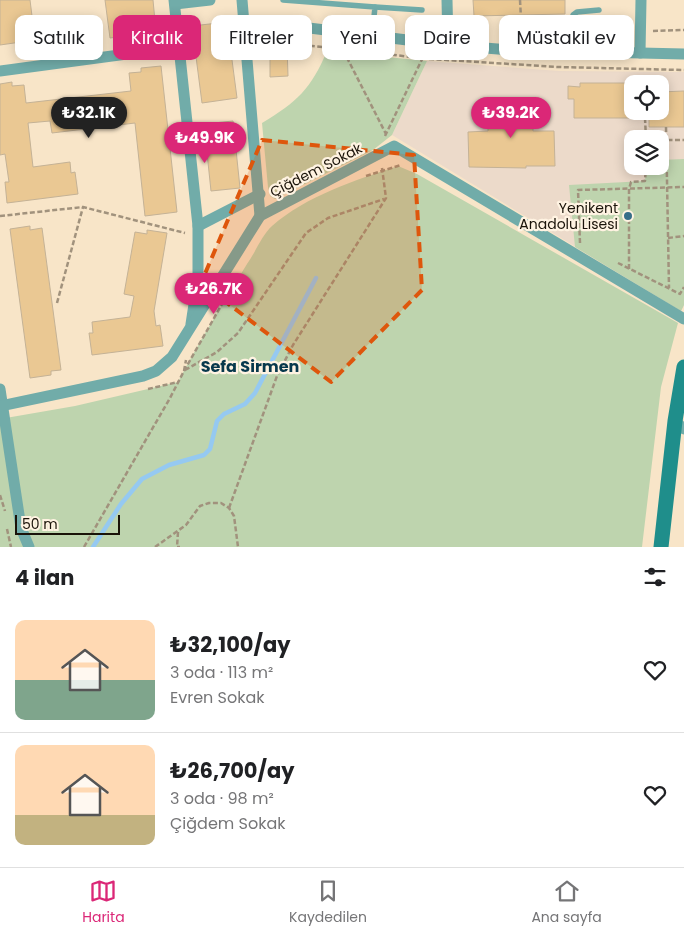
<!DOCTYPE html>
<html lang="tr">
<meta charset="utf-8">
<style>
:root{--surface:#fff;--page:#f2f2f2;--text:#202124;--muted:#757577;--line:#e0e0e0;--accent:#db2777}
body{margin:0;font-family:Poppins,sans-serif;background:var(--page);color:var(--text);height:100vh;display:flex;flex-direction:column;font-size:19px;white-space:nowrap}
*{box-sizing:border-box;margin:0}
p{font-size:16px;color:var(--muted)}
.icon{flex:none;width:28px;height:28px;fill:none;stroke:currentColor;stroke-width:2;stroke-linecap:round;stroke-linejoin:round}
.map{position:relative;height:547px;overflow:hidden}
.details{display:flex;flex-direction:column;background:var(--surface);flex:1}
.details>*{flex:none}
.guide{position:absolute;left:15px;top:15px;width:655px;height:45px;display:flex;gap:10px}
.fabs{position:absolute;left:624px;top:75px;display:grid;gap:10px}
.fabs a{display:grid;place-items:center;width:45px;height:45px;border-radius:10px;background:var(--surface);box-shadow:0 2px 12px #0003;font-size:25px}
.scale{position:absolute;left:15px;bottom:12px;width:105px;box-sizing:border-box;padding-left:5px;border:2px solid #1a1309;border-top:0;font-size:14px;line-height:18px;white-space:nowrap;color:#1a1309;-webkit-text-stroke:4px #fff3e2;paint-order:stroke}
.price{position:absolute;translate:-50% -42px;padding:0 11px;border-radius:18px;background:var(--accent);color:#fff;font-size:16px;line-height:32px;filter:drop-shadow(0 1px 2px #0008)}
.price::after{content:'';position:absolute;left:50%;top:30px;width:15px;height:11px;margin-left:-8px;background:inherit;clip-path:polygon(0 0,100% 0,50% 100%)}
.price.current{background:#222;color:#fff}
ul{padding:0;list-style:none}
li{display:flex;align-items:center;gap:15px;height:125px;padding:0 15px}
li+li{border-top:1px solid var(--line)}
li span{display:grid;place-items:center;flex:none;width:140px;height:100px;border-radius:10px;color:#555}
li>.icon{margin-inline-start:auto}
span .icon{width:60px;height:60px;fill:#fffc;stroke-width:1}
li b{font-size:21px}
h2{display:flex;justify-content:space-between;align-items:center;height:60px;padding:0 15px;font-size:21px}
.chip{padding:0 18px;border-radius:10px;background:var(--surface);box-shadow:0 2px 12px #0003;font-size:18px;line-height:45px}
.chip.current{background:var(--accent);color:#fff}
.tab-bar{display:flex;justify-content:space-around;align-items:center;height:70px;border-top:1px solid var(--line);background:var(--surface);font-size:14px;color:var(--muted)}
.tab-bar a{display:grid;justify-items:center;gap:2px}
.tab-bar .current{color:var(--accent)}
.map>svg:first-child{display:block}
</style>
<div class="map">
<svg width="684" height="547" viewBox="0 0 684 547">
<rect width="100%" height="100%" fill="#f8e5c8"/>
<path fill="#ecdaca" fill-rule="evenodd" d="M427,61L559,71L684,72V305L681,311L392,135ZM632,84H660V111H632ZM632,139H660V166H632Z"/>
<g fill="#bed4ae">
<path d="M327,51L427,61L392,135L373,150L275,199L270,196L268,187L262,123C297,102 311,89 327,51Z"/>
<path d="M684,159V305L681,311L575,247L569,185L645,181L646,166H660V160Z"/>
<path d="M398,166L417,174L678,323L661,387L642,547H0V419L75,406L178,382C199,342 223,303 247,264C255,253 262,235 272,226C306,196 356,180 398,166Z"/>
</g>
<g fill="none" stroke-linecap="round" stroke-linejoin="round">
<path stroke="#95c9f1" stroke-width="4.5" d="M93,547L121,504L142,479L169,465L204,455L210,449L217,421L224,414L245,404L255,393L316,278"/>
</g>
<g fill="#eac893" stroke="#c4b296">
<path d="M0,0H30L35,40L0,45Z"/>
<path d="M105,0H153L156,32L110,38Z"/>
<path d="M473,0H565V14L474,16Z"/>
<path d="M227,22L237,98L202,103L192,26Z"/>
<path d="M270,45L287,46L288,76L270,77Z"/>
<path d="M161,66L177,212L145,216L135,123L52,133L50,121L28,123L33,167L70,162L71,173L75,172L78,194L7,203L5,182H9L5,154L0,155V84L12,82V86L24,85L26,103L131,91L129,73L141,72V68Z"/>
<path d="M580,83H632V118H574V99H568V86L580,87Z"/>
<path d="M684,91V127H649V111H660V92Z"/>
<path d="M488,101H533V131H554L555,166H526V168L469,167L468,132L488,131Z"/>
<path d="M233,121L240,188L211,191L204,124Z"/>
<path d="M30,226V230L42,228L61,370L51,371V375L30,378L10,229Z"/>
<path d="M147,230L167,233L154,311L156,326L160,325L163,346L92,355L89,333H93L92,322L130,317L134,296L124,294L135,232L147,234Z"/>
</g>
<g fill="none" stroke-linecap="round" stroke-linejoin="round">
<g stroke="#a1927d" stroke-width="2.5" stroke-dasharray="5 2.5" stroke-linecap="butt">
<path d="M520,0L522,37"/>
<path d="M653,31L684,30"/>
<path d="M580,34L630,32"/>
<path d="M530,36L562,35"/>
<path d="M258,44L268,41L430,59L558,67L684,70"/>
<path d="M340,44L386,134"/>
<path d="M645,118L646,139"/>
<path d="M666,127L669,288"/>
<path d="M385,136L425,53"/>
<path d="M660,140H684"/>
<path d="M366,176L401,165"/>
<path d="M0,216L83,207L185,233"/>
<path d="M668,238L684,236"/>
<path d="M580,243L578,190L684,187"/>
<path d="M618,263L680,294L684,287"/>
<path d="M629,269V189L631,182L645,181L646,166"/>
<path d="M57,303L83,207"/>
<path d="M185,370L217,352L238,333L306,233L328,218L384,199"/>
<path d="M184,371L230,290"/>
<path d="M148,389L178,382"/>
<path d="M0,495L5,511"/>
<path d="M229,508L277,376L293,345L386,198L382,168"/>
<path d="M7,529L11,547"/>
<path d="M178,532L177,547H180"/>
<path d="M84,547L170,398L184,371L186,360"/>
<path d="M155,547L186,525L200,506L209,503H221L229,508L234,516L238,547"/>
</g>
<g stroke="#71aca9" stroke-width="5.5">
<path d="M283,0L375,7L372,36"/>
<path d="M375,7L422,10"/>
<path d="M571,51L573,15L577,12L599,10"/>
</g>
<g stroke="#71aca9" stroke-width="11">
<path d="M174,0L198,226V278L191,324"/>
<path d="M242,0L260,216"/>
<path d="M447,0L448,45"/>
<path d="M175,4L210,0"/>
<path d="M244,20L448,45L511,50L684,54"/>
<path d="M640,53L641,0"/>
<path d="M0,71L179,47"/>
<path d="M198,226L260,194"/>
<path d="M0,389L21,528L29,547"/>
<path d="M0,406L143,376L156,371L172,357L260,216L394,146L684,319"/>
<path d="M675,421L684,429"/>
</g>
<path stroke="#1f8e8b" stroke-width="15" d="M661,547L675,421L684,367"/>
</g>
<path fill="#de560c" fill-opacity="0.2" stroke="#de560c" stroke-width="4" stroke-dasharray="10 6" stroke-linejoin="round" d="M262,140L414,155L422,290L331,382L201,283Z"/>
<circle fill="#376e89" stroke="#fff3e2" stroke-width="2" cx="628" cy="216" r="5"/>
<g text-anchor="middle" stroke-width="4.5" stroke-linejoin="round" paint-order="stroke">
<g font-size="14" fill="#1a1309" stroke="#fff3e2">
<text transform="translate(316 170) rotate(-27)" y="5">Çiğdem Sokak</text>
</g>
<g font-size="14" fill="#1a1309" stroke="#fff3e2" text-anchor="end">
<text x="618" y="213">Yenikent<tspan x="618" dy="16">Anadolu Lisesi</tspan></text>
</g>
<g font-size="16" font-weight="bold" fill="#07384c" stroke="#fff3e2">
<text x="250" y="372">Sefa Sirmen</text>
</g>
</g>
</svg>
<div class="fabs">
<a><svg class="icon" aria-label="locate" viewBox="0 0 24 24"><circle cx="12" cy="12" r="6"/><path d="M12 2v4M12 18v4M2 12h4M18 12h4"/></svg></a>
<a><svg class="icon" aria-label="layers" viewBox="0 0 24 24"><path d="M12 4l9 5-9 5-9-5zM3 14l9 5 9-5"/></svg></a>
</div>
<div class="scale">50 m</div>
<b class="price current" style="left:89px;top:139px">₺32.1K</b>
<b class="price" style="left:511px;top:139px">₺39.2K</b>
<b class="price" style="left:205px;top:164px">₺49.9K</b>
<b class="price" style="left:214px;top:315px">₺26.7K</b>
<div class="guide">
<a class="chip">Satılık</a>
<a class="chip current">Kiralık</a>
<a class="chip">Filtreler</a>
<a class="chip">Yeni</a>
<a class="chip">Daire</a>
<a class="chip">Müstakil ev</a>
</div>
</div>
<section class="details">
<h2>4 ilan<svg class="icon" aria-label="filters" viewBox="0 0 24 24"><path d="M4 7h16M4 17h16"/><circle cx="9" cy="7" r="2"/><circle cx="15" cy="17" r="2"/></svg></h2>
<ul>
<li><span style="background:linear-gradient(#ffd9b3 60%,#7fa58c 0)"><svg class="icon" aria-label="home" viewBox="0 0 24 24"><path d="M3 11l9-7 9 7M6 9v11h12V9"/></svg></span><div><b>₺32,100/ay</b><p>3 oda · 113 m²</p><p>Evren Sokak</p></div><svg class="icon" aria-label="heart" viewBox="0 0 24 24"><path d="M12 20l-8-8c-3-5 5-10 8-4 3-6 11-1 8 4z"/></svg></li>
<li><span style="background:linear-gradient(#ffd9b3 70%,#c2b280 0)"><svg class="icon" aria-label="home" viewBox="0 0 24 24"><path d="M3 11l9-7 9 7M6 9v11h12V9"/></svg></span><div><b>₺26,700/ay</b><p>3 oda · 98 m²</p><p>Çiğdem Sokak</p></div><svg class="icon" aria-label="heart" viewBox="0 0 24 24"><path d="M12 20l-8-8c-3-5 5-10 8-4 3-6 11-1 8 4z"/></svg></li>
</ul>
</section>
<nav class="tab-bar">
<a class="current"><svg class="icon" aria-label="map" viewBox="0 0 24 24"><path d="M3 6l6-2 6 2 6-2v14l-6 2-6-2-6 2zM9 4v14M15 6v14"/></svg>Harita</a>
<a><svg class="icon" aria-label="saved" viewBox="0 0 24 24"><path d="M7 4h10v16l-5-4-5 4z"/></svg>Kaydedilen</a>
<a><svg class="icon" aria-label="home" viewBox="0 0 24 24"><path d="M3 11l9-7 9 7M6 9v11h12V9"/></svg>Ana sayfa</a>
</nav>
